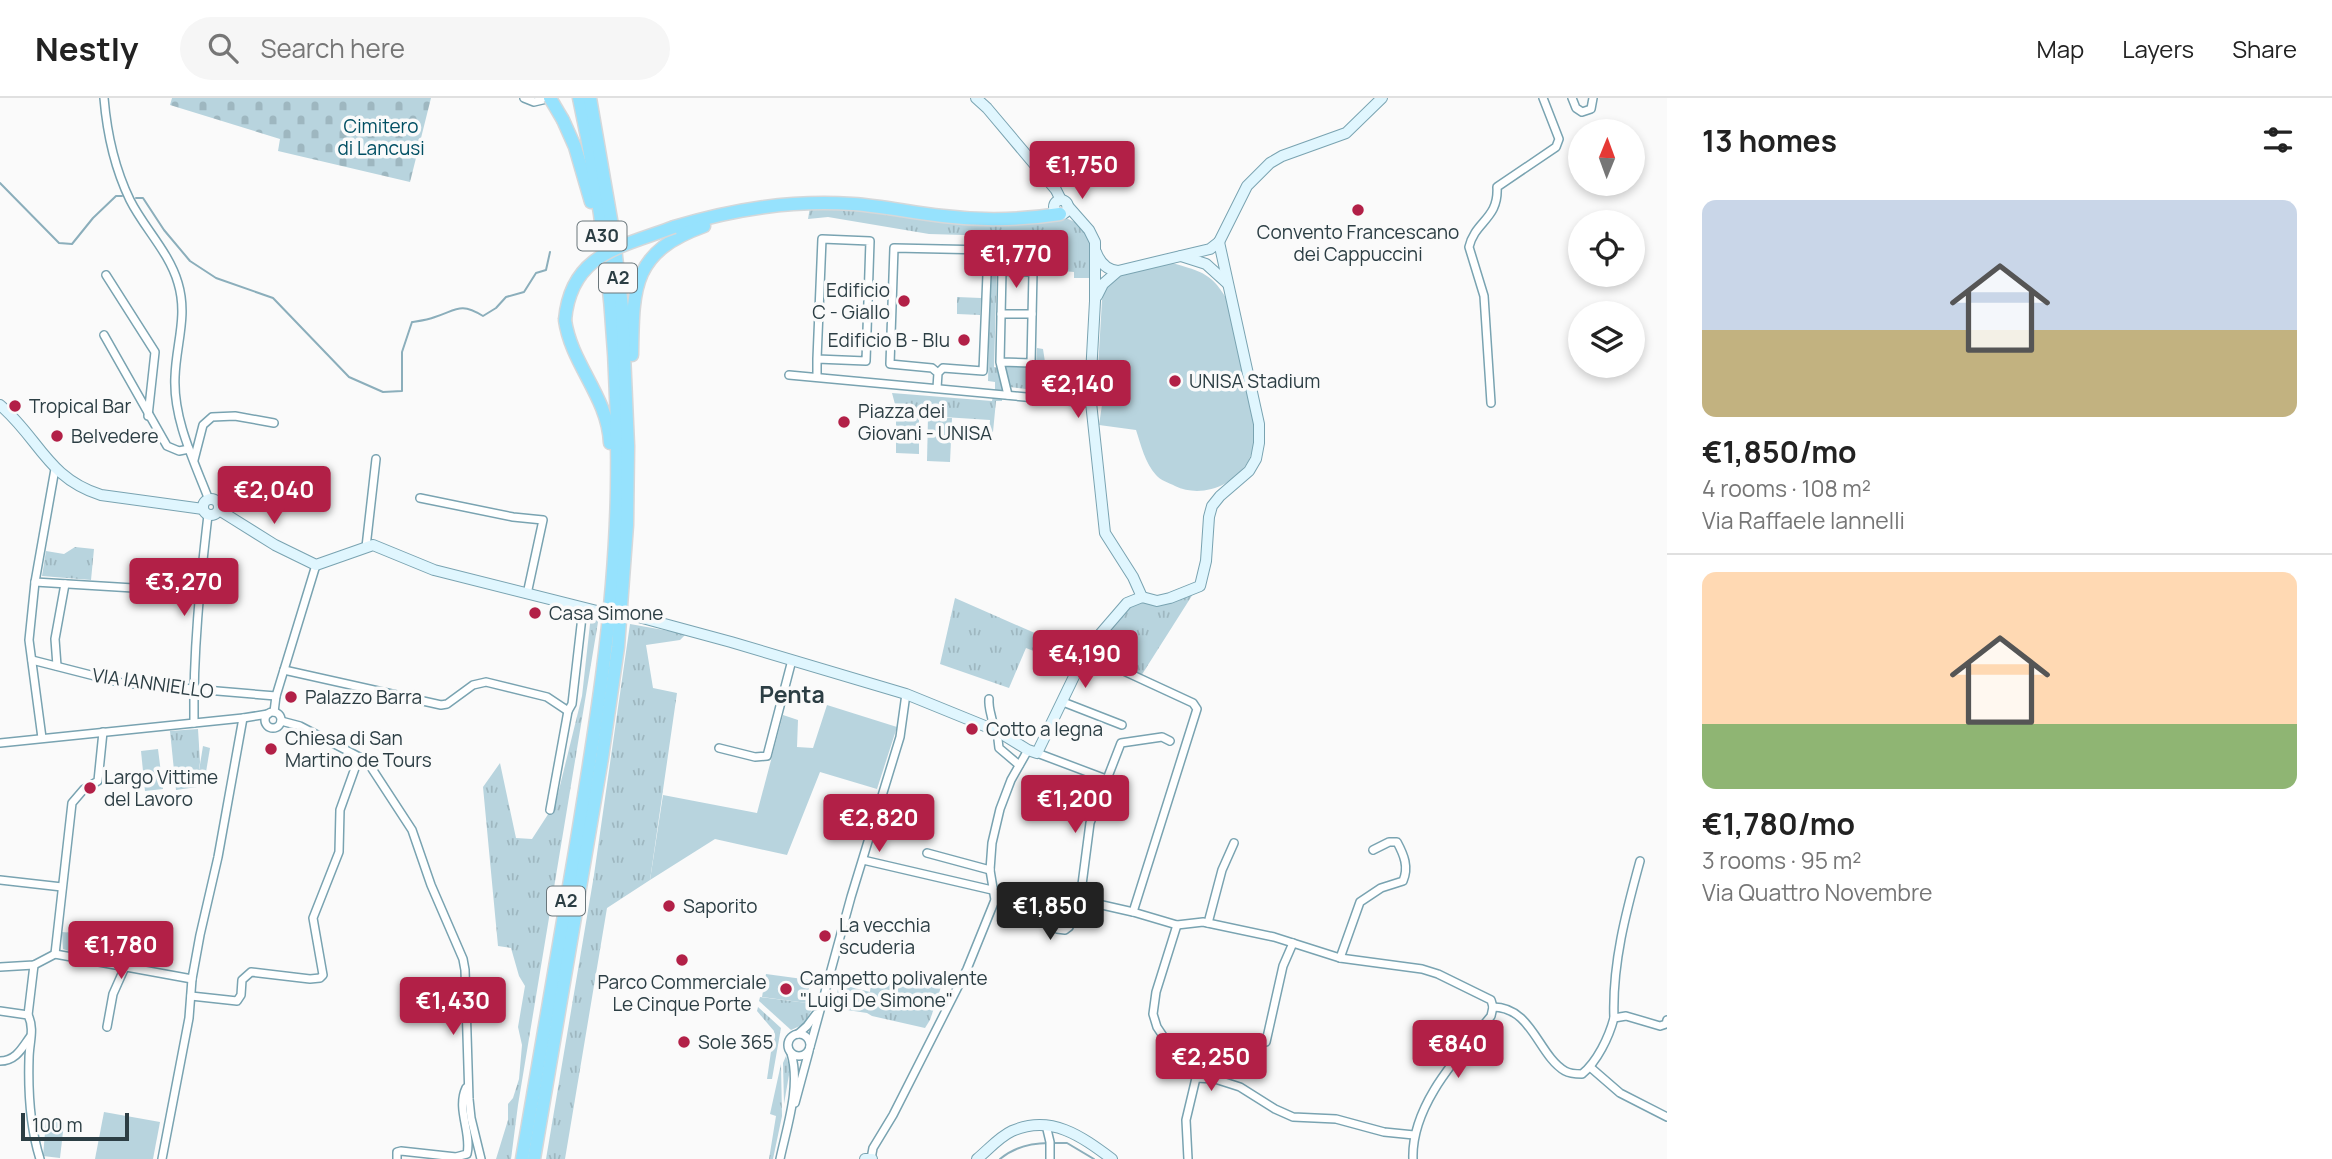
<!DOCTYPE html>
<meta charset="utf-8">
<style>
:root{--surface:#fff;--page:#f6f6f6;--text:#222;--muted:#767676;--line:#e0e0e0;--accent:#b22047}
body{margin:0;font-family:Manrope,sans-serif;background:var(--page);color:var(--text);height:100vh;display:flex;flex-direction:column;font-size:26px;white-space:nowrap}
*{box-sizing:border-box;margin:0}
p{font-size:23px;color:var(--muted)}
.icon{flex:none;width:38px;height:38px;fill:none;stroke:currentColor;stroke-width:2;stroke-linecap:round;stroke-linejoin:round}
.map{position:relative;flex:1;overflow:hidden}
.details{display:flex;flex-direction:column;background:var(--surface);width:665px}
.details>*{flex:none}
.needle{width:46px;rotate:1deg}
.buttons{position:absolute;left:1568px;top:21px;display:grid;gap:14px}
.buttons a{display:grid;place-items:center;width:77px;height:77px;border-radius:50%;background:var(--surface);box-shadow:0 4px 10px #0003;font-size:35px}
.scale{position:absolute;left:21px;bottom:18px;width:108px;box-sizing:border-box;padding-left:7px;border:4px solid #2c3e44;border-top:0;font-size:19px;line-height:24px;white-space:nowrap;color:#2c3e44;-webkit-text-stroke:5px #fafafa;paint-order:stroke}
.price{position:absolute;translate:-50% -60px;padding:0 16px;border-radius:7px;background:var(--accent);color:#fff;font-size:23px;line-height:46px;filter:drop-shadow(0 2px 4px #0008)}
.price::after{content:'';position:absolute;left:50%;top:42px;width:21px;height:16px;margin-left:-10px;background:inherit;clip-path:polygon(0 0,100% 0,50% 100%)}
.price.current{background:#222;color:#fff}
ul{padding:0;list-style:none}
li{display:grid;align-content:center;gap:14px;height:371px;padding:0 35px}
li+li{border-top:2px solid var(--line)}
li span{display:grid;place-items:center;height:217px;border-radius:14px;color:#555}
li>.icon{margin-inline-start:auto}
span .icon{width:126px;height:126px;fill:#fffc;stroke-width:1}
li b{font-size:30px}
h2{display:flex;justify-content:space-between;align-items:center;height:84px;padding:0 35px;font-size:30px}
header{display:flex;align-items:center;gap:42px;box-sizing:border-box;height:98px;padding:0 35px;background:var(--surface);border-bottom:2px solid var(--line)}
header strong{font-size:33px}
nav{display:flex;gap:38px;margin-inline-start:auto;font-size:24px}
.search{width:490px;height:63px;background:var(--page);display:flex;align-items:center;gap:18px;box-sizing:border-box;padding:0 24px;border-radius:38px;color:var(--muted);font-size:26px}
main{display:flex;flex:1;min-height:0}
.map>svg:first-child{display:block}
</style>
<header>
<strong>Nestly</strong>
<div class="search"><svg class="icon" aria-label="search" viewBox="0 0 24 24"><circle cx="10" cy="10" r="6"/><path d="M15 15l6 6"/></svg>Search here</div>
<nav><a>Map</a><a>Layers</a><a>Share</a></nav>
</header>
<main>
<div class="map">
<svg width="1667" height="1061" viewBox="0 0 1667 1061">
<defs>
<pattern id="grass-tufts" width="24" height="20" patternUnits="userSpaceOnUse" patternTransform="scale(1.75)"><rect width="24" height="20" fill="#b8d4de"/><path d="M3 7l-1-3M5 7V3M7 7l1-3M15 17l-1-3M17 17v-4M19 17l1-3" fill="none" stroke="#9eb7c0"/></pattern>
<pattern id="cemetery-stones" width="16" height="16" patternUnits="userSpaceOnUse" patternTransform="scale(1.75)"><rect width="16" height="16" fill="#b8d4de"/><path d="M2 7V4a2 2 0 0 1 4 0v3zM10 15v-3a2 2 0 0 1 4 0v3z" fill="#9eb7c0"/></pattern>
</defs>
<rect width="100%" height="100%" fill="#fafafa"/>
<g fill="url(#grass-tufts)">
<path d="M810,109L837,110L936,122L1035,125L1066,120L1079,126L1087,134L1090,148V180H1074V174L1041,171L1040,166L999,165V138L929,136L828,119L808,121Z"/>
<path d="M991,164H997L994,269L998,270L1003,293L995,292V284L988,283Z"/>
<path d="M957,199L981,200L980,217L957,216Z"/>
<path d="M1037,250L1043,251L1045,264L1036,269L1033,290L1056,295V297L1027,292L1028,269H1036Z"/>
<path d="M1005,268L1026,269V291L1010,289Z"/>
<path d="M892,295L992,303L993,298H1002V303H996L993,334H989L990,322L928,318L925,311L896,310Z"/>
<path d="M75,449L94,451L91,482L42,478L46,453L64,456Z"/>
<path d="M1193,496L1141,578C1133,574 1123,571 1116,566C1089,545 1120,519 1134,502L1158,507Z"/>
<path d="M955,500L1078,554L1072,568L1026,550L1009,590L940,566Z"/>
<path d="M591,517L599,518L518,1007L511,1061H496L508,1022V1006L513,1000L519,981L522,947L518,929L525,888L519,878L511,850L498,848L483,689L500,665L516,740L532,741L556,704L582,598Z"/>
<path d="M630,526L686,536L680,542L646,547L653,590L677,595L650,782L607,810L565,1061H546L594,777Z"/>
<path d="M198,631L200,664L197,689L176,692L170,633Z"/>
<path d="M62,834L85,836L81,857L63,851Z"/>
<path d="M872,872L941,889L930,922L925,930L872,918L867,915L834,910L839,886L870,894Z"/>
<path d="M760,899L815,906L804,926L791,932L759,903Z"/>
<path d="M758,909L781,930L772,981H767L774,933L757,913Z"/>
<path d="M786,958L790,971L784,1006L783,965Z"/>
<path d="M781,966L782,1018L773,1061H769L776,1018L770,1016Z"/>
</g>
<path fill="url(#cemetery-stones)" d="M172,0H431L410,84L278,53L280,41L170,7Z"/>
<g fill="#b8d4de">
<path d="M1172,165C1203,174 1212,175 1229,205L1255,333C1254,344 1253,356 1247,365C1232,389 1200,400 1175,388C1169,385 1160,382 1156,377C1145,365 1141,347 1136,332L1099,327L1107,273L1098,271L1102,202C1110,171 1145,171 1172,165Z"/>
<path d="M896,313H919V356L896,355Z"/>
<path d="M928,319L952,320L950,364L927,363Z"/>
<path d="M827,607L897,629L877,691L820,674L787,757L715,741L650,782L663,697L757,715L783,617L798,622L797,649L813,650Z"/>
<path d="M203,648L210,650L204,686L197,685Z"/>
<path d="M158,651L163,691L145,693L141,653Z"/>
<path d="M766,876L810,882L807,905L762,899Z"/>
<path d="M104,1014L160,1024L153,1061H95Z"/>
<path d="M46,1023L64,1025L60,1060L43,1058Z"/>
</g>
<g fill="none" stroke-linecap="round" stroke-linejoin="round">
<g stroke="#8baebb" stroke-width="2">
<path d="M0,85L59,145L72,146L93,120L116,98H122"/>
<path d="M136,100H143L164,132L190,163L216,180L273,200L349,279L383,294L402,293V254L412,224C419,223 428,222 435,219C457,212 460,204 483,218L496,210L506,199L524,194L536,175L546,172L550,154"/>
<path d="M1054,1045H1067L1094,1061"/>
<path d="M1000,1061C1013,1050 1031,1045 1049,1045"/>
</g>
<defs>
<g id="street">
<path d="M104,0C107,36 114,69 130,102C144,130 169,154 178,185C188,218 176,246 175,279C173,321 194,363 209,402"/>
<path d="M524,0L534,4L551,0"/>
<path d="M1572,0L1576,10L1582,14L1591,11L1593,0"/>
<path d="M106,177L155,254L148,318"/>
<path d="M1001,216H1032"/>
<path d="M104,237L167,348L179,353L189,351"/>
<path d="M1000,264L1031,265L1033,174L1002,173L1000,264L1008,297"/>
<path d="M789,277L1090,305"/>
<path d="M817,279V261L822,141L870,143L866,263L817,261"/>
<path d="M937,290L938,275L943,270L983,273L988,152L894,150L890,266L932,270L938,275"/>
<path d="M1491,305L1484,198L1469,149C1475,123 1499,121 1497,89L1556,49L1559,41L1543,0"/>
<path d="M194,362L203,327L212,319L235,318L274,325"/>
<path d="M420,400L513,419L543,422L527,496"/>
<path d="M366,449L376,361"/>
<path d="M35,484L199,494"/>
<path d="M1096,541L1113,568"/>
<path d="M32,562L122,585L276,598"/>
<path d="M1082,562L1113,568L1193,605L1197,611L1133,814"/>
<path d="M57,568L55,541L65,486"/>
<path d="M284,572L441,607L447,606L473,587L486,584L547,599L568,613L572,606L583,510"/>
<path d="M989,601C988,613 994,621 993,632"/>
<path d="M1063,604L1122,627"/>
<circle cx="273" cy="622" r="8"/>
<path d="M274,614L276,598L316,467"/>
<path d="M281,623L300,628L367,663L412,732L431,787L463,861L465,872L469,1001L471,1020L481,1061"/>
<path d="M194,625C193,555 200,486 208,417"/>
<path d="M997,633L999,650L1019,667"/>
<path d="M42,640L29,542L35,484L55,371"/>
<path d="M0,645L243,620L268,616"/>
<path d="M719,650L755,659L767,658L792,562"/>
<path d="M1037,655L1106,681"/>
<path d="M550,712L568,613"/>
<path d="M927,755L990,772"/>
<path d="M863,762L992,792"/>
<path d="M0,782L62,789"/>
<path d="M995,802L1027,810L1057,831L1065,832L1069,829L1080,802L1090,725L1121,645L1162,639L1170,643"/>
<path d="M1080,802L1133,814L1177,827L1203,824L1274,839L1340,860L1422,871L1438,876L1491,902L1493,909"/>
<path d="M1208,825L1222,772L1234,745"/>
<path d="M1177,827L1156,894L1153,916L1157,929L1165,941L1178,953L1196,980L1215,981L1240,989L1275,1011L1293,1019L1336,1021L1384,1034L1414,1037"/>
<path d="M55,856L72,705L84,691L98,683L103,634"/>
<path d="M1340,860L1360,804L1381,790L1403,783C1409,769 1404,757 1397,744H1389L1373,752"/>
<path d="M0,869L34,867L55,856L192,881"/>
<path d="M191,898L237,903L241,897L242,882L251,874L310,881L320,880L323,877L313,820L339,754L340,712L359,659"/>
<path d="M1493,909C1532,909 1538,957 1565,973C1570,976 1576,976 1582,976C1597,964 1609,939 1614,920L1626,918L1660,928L1666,926L1667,922"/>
<path d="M0,913L28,917C35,931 29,945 29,961C28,994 30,1029 40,1061"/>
<path d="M28,917L34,867"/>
<path d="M1614,920C1612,866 1626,814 1640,763"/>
<path d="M107,929L113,896L125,869"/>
<circle cx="799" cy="947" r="11"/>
<path d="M798,936L807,928L816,916"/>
<path d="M1266,944L1283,868L1293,845"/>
<path d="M810,949L851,799L900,639L906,596"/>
<path d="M0,963C16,963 22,950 30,939"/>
<path d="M1590,969L1620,995L1667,1019"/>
<path d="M795,1005L809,953"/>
<path d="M1046,1027L1050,1044V1061"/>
<path d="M162,1061L189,920L192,881L200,837L218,759L243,620"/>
<path d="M397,1061V1054L401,1053L456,1059L467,1056C472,1035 456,1011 466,990"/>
<path d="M780,1061C787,1028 801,988 791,955"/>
<path d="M871,1061L873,1050L893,1017L967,871L995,802L990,772L992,745L1000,711L1011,682L1028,652"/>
<path d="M1188,1061L1186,1022L1196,980"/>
<path d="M1413,1061C1411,1007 1459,957 1491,918L1493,909"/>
</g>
<g id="secondary">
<path d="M976,0L987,10L1056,92L1061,102"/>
<circle cx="1061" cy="109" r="7"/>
<path d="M1067,107L1089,132L1095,144V203L1090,295L1105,435L1133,479L1142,499"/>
<path d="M1219,144L1247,88L1270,65L1282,58L1346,35L1382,0"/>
<path d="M1096,154C1100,165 1107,172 1118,173"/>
<path d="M1181,158L1206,166L1227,185"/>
<path d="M1097,198L1103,186L1118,173L1210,151L1219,144"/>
<path d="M0,307C39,340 47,380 101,397L203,411"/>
<circle cx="211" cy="409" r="8"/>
<path d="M219,412L275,447L316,467L373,447L434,472L597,513"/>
<path d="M635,518L731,544L906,596L997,633L1028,652L1037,655L1082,562L1096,541L1127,505L1142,499L1157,503L1170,500L1200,488L1206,463L1209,419L1212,408L1220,398L1249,373L1256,361L1259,345V326L1219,144"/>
<path d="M865,1061H872"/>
<path d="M977,1061C988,1052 999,1039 1012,1033C1051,1016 1081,1038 1112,1061"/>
</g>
<g id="highway">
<path d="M563,22L575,49L591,104"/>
<path d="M674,129C735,111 790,102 853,106C883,108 913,115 943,118C982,123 1021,122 1060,116"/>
<path d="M565,222C571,266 608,299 610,345"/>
<path d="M632,257C633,189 632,154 704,128"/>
<path d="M522,1061C540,958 557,856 575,753C595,633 615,512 617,390C619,260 607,128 579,0"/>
<path d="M534,1061L602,660L618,549L627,427L628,348L622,209L613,133L590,0"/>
</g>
</defs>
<use href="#street" stroke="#79a3b1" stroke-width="10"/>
<use href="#secondary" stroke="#79a3b1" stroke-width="12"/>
<use href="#highway" stroke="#d5d8da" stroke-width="15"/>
<use href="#street" stroke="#fff" stroke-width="7"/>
<use href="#secondary" stroke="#e0f6fe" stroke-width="10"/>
<use href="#highway" stroke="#96e2fd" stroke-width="12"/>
<defs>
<path id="secondary-bridge" d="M597,513L635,518"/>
<g id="highway-bridge">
<path d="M550,0L563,22"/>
<path d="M565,222C571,155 621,149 674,129"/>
</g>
</defs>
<use href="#secondary-bridge" stroke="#79a3b1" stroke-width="12" stroke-linecap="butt"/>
<use href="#highway-bridge" stroke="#d5d8da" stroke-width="15" stroke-linecap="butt"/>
<use href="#secondary-bridge" stroke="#e0f6fe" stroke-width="10"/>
<use href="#highway-bridge" stroke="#96e2fd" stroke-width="12"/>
</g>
<g fill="#b22047" stroke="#fafafa" stroke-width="2.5">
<circle cx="1358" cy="112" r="7"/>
<circle cx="904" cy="203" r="7"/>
<circle cx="964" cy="242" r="7"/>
<circle cx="1175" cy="283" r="7"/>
<circle cx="15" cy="308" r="7"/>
<circle cx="844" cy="324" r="7"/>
<circle cx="57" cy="338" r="7"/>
<circle cx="535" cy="515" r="7"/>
<circle cx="291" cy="599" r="7"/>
<circle cx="972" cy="631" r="7"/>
<circle cx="271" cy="651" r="7"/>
<circle cx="90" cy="690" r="7"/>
<circle cx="669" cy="808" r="7"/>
<circle cx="825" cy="838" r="7"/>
<circle cx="682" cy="862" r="7"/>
<circle cx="786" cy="891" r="7"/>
<circle cx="684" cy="944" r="7"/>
</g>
<g text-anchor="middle" stroke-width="7" stroke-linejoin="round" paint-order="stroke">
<g fill="#fafafa" stroke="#6a767b" stroke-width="2">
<rect x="577.5" y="123.5" width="49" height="29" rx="5"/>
<rect x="599" y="165.5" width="38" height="29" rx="5"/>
<rect x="547" y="788.5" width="38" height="29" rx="5"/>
</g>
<g font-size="18" font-weight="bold" fill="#2c3e44">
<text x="602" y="144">A30</text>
<text x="618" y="186">A2</text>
<text x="566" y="809">A2</text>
</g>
<g font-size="19" fill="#014f63" stroke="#fafafa">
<text x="381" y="35">Cimitero<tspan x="381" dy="22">di Lancusi</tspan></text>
</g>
<g font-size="19" fill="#2c3e44" stroke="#fafafa" text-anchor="start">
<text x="1358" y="141" text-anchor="middle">Convento Francescano<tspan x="1358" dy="22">dei Cappuccini</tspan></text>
<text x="890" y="199" text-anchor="end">Edificio<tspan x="890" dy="22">C - Giallo</tspan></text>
<text x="950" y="249" text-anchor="end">Edificio B - Blu</text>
<text x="1189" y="290">UNISA Stadium</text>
<text x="29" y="315">Tropical Bar</text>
<text x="858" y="320">Piazza dei<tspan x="858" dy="22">Giovani - UNISA</tspan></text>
<text x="71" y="345">Belvedere</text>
<text x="549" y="522">Casa Simone</text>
<text x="305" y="606">Palazzo Barra</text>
<text x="986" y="638">Cotto a legna</text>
<text x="285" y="647">Chiesa di San<tspan x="285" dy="22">Martino de Tours</tspan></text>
<text x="104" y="686">Largo Vittime<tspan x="104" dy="22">del Lavoro</tspan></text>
<text x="683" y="815">Saporito</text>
<text x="839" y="834">La vecchia<tspan x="839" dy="22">scuderia</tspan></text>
<text x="800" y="887">Campetto polivalente<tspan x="800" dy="22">"Luigi De Simone"</tspan></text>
<text x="682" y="891" text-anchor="middle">Parco Commerciale<tspan x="682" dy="22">Le Cinque Porte</tspan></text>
<text x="698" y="951">Sole 365</text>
</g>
<g font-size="19" fill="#2c3e44" stroke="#fafafa">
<text transform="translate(153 585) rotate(8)" y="7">VIA IANNIELLO</text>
</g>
<g font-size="23" font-weight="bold" fill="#2c3e44" stroke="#fafafa">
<text x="792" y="605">Penta</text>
</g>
</g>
</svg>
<div class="buttons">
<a><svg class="needle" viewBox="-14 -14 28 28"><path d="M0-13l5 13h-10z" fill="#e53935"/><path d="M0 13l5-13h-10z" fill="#767676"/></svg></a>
<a><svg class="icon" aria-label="locate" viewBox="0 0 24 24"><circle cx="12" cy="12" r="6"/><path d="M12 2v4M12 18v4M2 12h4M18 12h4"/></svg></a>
<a><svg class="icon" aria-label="layers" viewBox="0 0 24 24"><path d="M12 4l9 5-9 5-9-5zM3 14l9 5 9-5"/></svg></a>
</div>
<div class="scale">100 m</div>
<b class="price" style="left:1082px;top:103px">€1,750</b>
<b class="price" style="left:1016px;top:192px">€1,770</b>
<b class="price" style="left:1078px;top:322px">€2,140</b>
<b class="price" style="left:274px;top:428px">€2,040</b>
<b class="price" style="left:184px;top:520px">€3,270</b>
<b class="price" style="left:1085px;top:592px">€4,190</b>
<b class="price" style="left:1075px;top:737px">€1,200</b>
<b class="price" style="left:879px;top:756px">€2,820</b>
<b class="price current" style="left:1050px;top:844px">€1,850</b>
<b class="price" style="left:121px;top:883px">€1,780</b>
<b class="price" style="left:453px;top:939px">€1,430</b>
<b class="price" style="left:1458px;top:982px">€840</b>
<b class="price" style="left:1211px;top:995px">€2,250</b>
</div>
<section class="details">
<h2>13 homes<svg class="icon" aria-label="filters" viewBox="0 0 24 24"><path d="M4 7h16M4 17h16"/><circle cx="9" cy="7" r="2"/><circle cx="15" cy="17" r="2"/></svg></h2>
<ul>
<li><span style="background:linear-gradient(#c9d6e8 60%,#c2b280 0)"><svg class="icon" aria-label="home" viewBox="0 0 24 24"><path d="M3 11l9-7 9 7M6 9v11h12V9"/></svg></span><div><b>€1,850/mo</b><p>4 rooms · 108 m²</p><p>Via Raffaele Iannelli</p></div></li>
<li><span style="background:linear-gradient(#ffd9b3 70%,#8fb573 0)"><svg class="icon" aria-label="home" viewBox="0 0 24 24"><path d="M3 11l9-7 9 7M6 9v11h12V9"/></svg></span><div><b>€1,780/mo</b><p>3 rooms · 95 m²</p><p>Via Quattro Novembre</p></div></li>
</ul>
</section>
</main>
